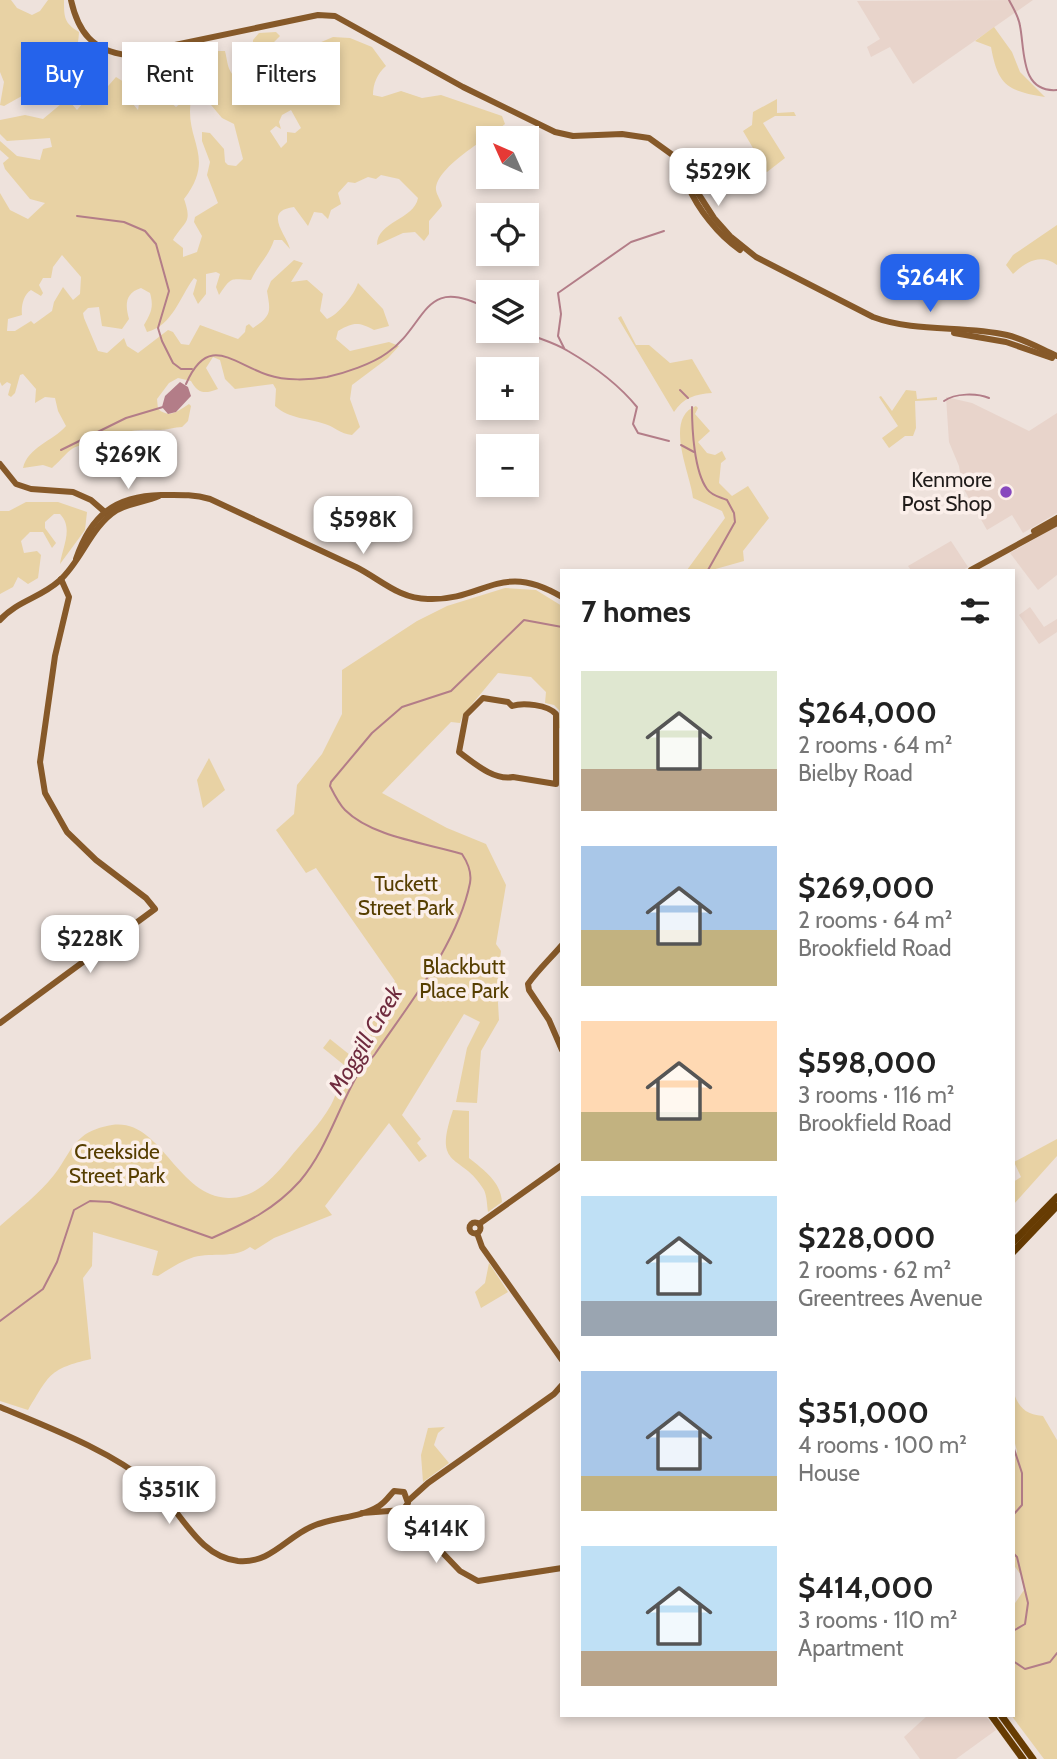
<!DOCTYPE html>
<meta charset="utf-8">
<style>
:root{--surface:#fff;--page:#f6f6f6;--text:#222;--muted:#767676;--accent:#2563eb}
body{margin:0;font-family:Cabin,sans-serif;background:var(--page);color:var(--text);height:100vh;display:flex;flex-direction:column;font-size:26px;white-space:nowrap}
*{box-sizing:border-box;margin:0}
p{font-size:23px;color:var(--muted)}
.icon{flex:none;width:38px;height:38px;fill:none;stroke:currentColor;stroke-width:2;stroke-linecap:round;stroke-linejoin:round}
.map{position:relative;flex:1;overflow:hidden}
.details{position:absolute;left:560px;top:569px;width:455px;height:1148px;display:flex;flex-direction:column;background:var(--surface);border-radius:0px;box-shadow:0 4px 10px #0003}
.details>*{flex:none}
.top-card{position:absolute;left:21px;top:42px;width:434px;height:63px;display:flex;gap:14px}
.needle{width:46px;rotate:315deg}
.controls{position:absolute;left:476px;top:126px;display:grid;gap:14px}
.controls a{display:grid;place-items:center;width:63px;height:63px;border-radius:0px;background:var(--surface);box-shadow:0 4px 10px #0003;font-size:35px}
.price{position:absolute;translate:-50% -60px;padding:0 16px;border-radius:14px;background:#fff;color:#222;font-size:23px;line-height:46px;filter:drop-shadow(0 2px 4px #0008)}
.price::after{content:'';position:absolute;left:50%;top:42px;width:21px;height:16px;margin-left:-10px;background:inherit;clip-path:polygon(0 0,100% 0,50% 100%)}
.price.current{background:var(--accent);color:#fff}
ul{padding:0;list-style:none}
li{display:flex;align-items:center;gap:21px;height:175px;padding:0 21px}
li span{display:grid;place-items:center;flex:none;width:196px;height:140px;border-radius:0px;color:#555}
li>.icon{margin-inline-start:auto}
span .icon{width:84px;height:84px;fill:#fffc;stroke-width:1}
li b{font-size:30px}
h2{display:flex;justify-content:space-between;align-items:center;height:84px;padding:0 21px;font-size:30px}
.chip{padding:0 24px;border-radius:0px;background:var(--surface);box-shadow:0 4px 10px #0003;font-size:24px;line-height:63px}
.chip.current{background:var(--accent);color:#fff}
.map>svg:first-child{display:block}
</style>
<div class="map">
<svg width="1057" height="1759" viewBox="0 0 1057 1759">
<rect width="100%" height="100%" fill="#eee2dc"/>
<g fill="#e8d4cb">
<path d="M1033,0L913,84L890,47L871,57L867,47L880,39L857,1Z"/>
<path d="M946,397L972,403L1029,431L1057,413V513L1023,533L1012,515L987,530L962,486L959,466L949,442Z"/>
<path d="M1057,526V575L1038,590L1010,553Z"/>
<path d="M951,541L968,567L963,570H911L908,566Z"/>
<path d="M1030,607L1044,627L1057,619V632L1039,644L1019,615Z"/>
<path d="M928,1715H985L996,1730L956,1759H920L904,1737Z"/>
</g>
<g fill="#e8d2a4" fill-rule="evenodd">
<path d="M0,0H11L17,8L32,15L40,11L48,0H64C64,17 64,23 79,32C78,49 75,58 62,69L58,60L51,57L32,59L28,67L35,73L38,87L4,106L0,105L4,82L0,72Z"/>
<path d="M994,27L1012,52L1020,72L1045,97C1008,91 998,86 991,47L975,41Z"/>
<path d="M276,32L280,36L274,42L277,54L298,52L333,37L350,38L372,47L386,66C377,74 373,84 373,95L382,97L401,91L422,98L441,95L502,116L505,124C489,138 435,167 436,190C437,196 441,200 442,206L429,221V234L424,241L415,232L403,233L377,245C377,221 414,220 418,198L399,179L381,175L376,179L368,177L355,183L348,182L338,193L341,204L331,210L328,219L322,213L314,212L308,226L294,207C262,211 287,235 290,249L282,240H274C268,258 258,264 251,280C230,279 232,276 219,295L216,287L220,274L216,272L206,274V294L198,304L193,294L197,280L194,278C179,298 173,325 147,332L144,325C151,313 154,307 150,293L141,288C125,293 125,305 129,319L122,329L102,326L99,307L88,308L83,313L84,318L98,351L107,353L124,338L127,346L138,353L168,330L173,332L181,344L189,345L200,325L238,339L245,332L246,326L249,324L253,328C273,315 270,310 267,291L271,281L294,260L303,263L291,282L307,280L323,294L320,311L327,319C338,315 354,295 358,283L383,309L389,326L374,330C358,322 354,322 338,331L336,339L350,351L389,342L399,346L388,358L352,385L350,399L360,427L352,435C340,434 335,427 325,424C308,418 289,419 275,406L276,389L273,384L235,389L225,379L220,360L213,357L206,368L218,389C205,394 198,394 191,381L178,378L169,383L157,399L158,409C170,419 178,411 189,404L191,406L188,421L182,427C174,427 168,430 160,430C129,429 124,430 100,451C73,437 70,453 52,468L43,465L23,468C28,447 53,441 66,426L58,411L55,398L45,397L35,403L36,389L23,374L20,375L15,393L11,397L8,395L11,384L7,382L2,386L0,382V193L10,210L28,219L45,203L30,199L5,169L3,163L9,158L0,150V141L17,156L40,160L43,149L52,147L50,138L7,141L0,134V120L25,115L43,119L61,104L71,103L77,110L93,91L102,93L116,77L124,82L128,98L138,110L141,92L139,63L147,61C162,76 163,97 176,107L186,99L191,100C184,141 217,156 184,199C193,224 184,221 173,240L183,248V257L197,252L202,236L194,222L195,217L218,203L207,175L210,162L202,141V132L210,133L224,149L225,162L228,165L236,166L243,159L234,124L222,118L206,99L205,72L216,51H225C228,63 227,74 241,81L253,74V40L259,33ZM291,110L301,128L295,133L287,132V142L281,148L270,131L276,126L281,129L279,122L282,115ZM62,255L81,277L80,294L73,300L63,287L54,302L52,311L34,324L31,321L15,331H7L8,319L22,315C21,307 23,295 31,290L41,296L43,293L39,285L43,278H51L53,267Z"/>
<path d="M777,99V113L794,112L796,116H775L763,123L785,158L767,172L760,169V160L743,131L752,125L753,112Z"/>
<path d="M1057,225V265C1040,253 1026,262 1013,274L1006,265L1013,255Z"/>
<path d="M621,316L636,345H649L670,363L692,359L712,393C695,394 683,398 674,412L618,318Z"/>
<path d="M906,390L916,391L917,399L937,397V400L915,401L916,428L913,436H905L889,448L882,438L898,426L879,397L881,396L892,411Z"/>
<path d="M696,406L698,408L695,414L710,431L698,442L707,453L715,455L722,451L726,459L721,463L719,483L732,496L748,486L769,518L743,551L744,561L712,570H687L725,518L722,511L693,498C691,475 663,418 696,406Z"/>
<path d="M26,502H58L87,512L85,530L60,564C62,548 74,528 60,514H54L45,522V528L56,543L52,548L43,532H30L21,541L24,553L37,551L41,555L38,578L28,584L18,577L13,587L0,594V511H9Z"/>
<path d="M505,588L536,590L562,606V729L559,728L560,711L554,705L545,703L546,692L531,677L498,673L463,715L460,723L451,722L382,793L447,828L486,844L506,885L496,944L501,951L497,986L499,1020L481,1051L477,1103L456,1102L467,1048L480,1022L464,1014L402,1115L421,1139L417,1143L427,1156L419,1162L389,1123L325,1206L332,1215L274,1238L255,1250L250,1247C234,1259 213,1252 194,1257C181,1261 169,1269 158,1276L152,1275L158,1251L93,1232L92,1266L83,1278L91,1359C49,1369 50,1374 28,1410L0,1401V1226C18,1210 39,1194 54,1175C64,1163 70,1146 82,1137C90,1130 101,1127 112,1125C161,1118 176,1196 228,1198C254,1199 272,1179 288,1160C302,1142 320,1125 331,1105C337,1094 340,1078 344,1065L323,1048L330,1039L350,1055L395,981L316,868L306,873L276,830L294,814L297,785L322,754L342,714V670L417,621L447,606Z"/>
<path d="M209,758L225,790L203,808L197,780Z"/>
<path d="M453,1110L469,1111V1158C484,1170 501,1182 502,1202L488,1212C487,1206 487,1196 484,1190C462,1152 432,1171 453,1110Z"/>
<path d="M1057,1139V1156L1013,1205V1182L1021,1177L1014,1162Z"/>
<path d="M489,1263L508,1292L481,1308L475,1292L485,1283Z"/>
<path d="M1013,1391C1019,1408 1025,1414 1043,1416L1057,1440V1759H1044L1011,1715H1013V1606L1024,1590L1021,1575L1013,1564V1467L1017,1451L1013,1436Z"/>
<path d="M445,1427L438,1433L434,1445L449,1463L423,1482L421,1455L428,1428Z"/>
</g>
<path fill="#b37d88" d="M180,382L188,387L191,396L176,412L168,414L162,407L165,396Z"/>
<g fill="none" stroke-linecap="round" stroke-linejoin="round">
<g stroke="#b37d88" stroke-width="2">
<path d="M1009,0C1013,8 1019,17 1020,26C1025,50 1020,93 1057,90"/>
<path d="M77,216L124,222L145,231L156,244L169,291L158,328L162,341L173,363L181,369H192"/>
<path d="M521,331C536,338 554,342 568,351C592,365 619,385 637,407L633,424L638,433L669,441"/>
<path d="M564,348L558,336L561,314L558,293L631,242L664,231"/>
<path d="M186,384C208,333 232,363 268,375C285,381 310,380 327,377C345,373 372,364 387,353C428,325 422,273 488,309"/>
<path d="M680,390L688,398"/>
<path d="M944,401C955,393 977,393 989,398"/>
<path d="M692,407C692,429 694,471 707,489C712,496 720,497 727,500L734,513L735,522L708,570"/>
<path d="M681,445L694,452"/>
<path d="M61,450L126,418L163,407"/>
<path d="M0,1321L43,1289L57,1262L74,1210L90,1201L110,1202L212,1238C246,1223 274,1210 300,1181C327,1149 337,1110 358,1074C362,1067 370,1061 375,1054C409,1004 458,943 470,883C472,872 468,863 462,854C426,843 372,837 345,810C339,804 334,794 330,786L331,782L372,733L402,707L451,691L524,620L562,627"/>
<path d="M1013,1446L1022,1473V1505L1013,1515"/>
<path d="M1013,1553L1017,1557L1028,1603L1025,1624L1013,1631"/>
<path d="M1013,1661L1025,1669L1050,1662L1057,1653"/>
</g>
<g stroke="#865929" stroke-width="6">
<path d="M71,0C78,32 93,51 127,55L318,15L335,16L463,87L555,132L573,136L622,134L649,138L674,156L714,218L730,236L756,257L873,317C916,333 963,325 1007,335C1024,339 1041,349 1057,356"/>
<path d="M688,186C698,209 718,235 740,250"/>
<path d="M954,333L1006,342L1052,358"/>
<path d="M0,464L16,484L31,489L73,492L91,500L106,513"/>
<path d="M1034,531L1057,518"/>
<path d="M76,559C91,515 115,496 161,495C178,495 192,494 210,499C258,521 307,544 356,567C380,579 399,599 428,599C485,601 500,560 562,597"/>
<path d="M971,570L1057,523"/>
<path d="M0,620C17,601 40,598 59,581C82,561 90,527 117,510C130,503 145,502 159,496"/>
<path d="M483,698L508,702L512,706C523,702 548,705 556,714V784L513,777C494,781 474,763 459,752L466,715Z"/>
<path d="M562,945C550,959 538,970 528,984L529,990L549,1020L562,1050"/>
<path d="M0,1023L155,909L146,898L96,860L67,832L45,793L40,762L55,656L69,597L61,579"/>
<circle cx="475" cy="1228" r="5.5"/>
<path d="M479,1224L562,1165"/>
<path d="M477,1233L482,1247L562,1360"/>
<path d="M0,1407C50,1428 109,1450 152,1485C181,1509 196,1556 238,1561C271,1564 286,1537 313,1526C334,1517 360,1518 379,1506C386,1502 389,1496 394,1491L404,1492L408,1503L403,1510L362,1513"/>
<path d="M408,1501L428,1483L554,1394L562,1385"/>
<path d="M398,1510L414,1523L460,1571L478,1581L562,1568"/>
</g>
<g stroke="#673c03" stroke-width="7">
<path d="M1013,1242L1057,1197"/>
<path d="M1013,1252L1057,1206"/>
<path d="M991,1715L1023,1759"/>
<path d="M1001,1715L1033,1759"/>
</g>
</g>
<circle fill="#8748be" stroke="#fbefea" stroke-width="2.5" cx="1006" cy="492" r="7"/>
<g text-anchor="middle" stroke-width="7" stroke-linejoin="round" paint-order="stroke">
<g font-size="21" fill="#201c1a" stroke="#fbefea" text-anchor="end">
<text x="992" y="487">Kenmore<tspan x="992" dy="24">Post Shop</tspan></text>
</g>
<g font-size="21" fill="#563e00" stroke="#fbefea">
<text x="406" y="891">Tuckett<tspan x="406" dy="24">Street Park</tspan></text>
<text x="464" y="974">Blackbutt<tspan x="464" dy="24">Place Park</tspan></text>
<text x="117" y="1159">Creekside<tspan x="117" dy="24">Street Park</tspan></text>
</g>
<g font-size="23" font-style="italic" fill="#6f2b3e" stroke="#fbefea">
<text transform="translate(365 1040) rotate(-59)" y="8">Moggill Creek</text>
</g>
</g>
</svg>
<div class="controls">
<a><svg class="needle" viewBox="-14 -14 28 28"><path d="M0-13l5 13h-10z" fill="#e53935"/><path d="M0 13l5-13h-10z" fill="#767676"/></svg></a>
<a><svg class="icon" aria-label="locate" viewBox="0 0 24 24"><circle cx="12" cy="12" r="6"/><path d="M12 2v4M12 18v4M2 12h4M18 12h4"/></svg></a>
<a><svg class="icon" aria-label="layers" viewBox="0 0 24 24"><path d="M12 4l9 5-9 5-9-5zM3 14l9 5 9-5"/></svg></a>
<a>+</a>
<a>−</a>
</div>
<b class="price" style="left:718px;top:208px">$529K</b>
<b class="price current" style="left:930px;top:314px">$264K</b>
<b class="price" style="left:128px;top:491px">$269K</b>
<b class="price" style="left:363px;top:556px">$598K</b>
<b class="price" style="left:90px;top:975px">$228K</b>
<b class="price" style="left:169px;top:1526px">$351K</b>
<b class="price" style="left:436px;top:1565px">$414K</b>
<div class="top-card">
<a class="chip current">Buy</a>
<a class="chip">Rent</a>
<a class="chip">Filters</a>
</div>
<section class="details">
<h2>7 homes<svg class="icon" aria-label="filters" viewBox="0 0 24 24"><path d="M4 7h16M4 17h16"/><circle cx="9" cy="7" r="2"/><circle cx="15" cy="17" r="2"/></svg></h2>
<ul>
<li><span style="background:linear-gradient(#dfe7d0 70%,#b9a48a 0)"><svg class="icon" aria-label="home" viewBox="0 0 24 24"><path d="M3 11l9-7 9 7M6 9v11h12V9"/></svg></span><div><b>$264,000</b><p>2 rooms · 64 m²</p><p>Bielby Road</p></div></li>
<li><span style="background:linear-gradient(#a9c7e8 60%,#c2b280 0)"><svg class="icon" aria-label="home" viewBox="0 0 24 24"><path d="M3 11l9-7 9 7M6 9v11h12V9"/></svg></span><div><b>$269,000</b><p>2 rooms · 64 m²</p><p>Brookfield Road</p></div></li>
<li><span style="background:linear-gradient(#ffd9b3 65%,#c2b280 0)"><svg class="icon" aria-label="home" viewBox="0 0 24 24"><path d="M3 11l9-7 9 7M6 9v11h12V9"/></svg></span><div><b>$598,000</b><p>3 rooms · 116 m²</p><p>Brookfield Road</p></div></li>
<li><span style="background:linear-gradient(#bfe0f5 75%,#9aa5b1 0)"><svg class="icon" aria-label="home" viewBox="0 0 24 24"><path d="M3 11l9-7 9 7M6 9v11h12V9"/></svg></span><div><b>$228,000</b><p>2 rooms · 62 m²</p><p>Greentrees Avenue</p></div></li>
<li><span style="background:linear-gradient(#a9c7e8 75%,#c2b280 0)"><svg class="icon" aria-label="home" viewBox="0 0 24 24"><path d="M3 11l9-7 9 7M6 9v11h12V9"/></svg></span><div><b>$351,000</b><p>4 rooms · 100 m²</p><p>House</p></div></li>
<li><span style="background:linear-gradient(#bfe0f5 75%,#b9a48a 0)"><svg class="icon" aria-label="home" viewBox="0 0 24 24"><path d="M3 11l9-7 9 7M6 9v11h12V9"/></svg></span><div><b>$414,000</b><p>3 rooms · 110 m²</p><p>Apartment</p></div></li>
</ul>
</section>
</div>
